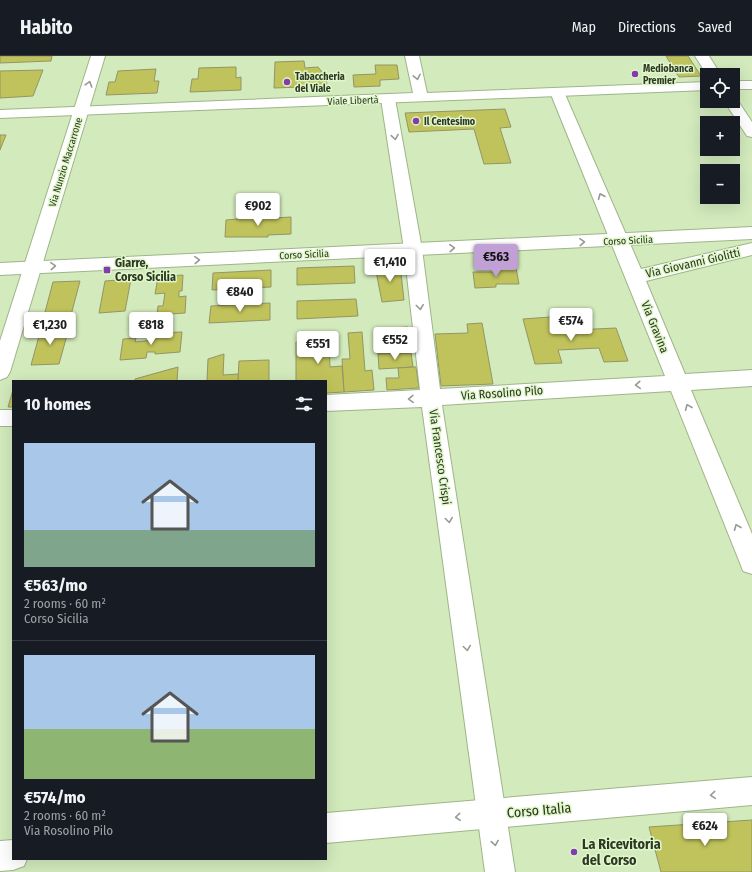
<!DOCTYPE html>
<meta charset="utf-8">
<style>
:root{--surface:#171b24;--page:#242831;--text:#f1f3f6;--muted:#9ea1a6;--line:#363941;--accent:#c0a0d5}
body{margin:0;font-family:"Fira Sans Condensed",sans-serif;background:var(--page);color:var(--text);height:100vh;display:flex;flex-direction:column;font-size:15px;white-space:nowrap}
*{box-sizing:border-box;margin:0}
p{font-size:13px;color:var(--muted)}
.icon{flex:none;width:22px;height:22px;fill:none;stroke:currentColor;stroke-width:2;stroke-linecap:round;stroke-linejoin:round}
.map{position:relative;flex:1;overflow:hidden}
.sheet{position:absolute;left:12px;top:324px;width:315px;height:480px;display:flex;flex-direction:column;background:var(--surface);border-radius:0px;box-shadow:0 4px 16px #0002}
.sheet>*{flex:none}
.controls{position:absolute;left:700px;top:12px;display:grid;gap:8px}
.controls a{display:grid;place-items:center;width:40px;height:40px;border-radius:0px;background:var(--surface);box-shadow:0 4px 16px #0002;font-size:20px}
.price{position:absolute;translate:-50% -34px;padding:0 9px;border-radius:4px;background:#fff;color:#222;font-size:13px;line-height:26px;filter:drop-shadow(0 1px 2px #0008)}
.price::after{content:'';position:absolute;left:50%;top:24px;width:12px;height:9px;margin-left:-6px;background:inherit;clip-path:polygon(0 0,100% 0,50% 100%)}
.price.current{background:var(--accent);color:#111}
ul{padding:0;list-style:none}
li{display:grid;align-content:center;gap:8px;height:212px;padding:0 12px}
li+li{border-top:1px solid var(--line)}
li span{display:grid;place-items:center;height:124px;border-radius:0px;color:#555}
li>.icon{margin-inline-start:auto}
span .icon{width:72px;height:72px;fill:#fffc;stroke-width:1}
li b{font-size:17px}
h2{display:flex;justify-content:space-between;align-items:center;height:48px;padding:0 12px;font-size:17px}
header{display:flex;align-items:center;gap:24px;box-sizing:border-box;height:56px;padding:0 20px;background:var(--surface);border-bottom:1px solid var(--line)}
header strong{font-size:19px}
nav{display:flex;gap:22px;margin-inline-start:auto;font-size:14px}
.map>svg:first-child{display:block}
</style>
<header>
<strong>Habito</strong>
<nav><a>Map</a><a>Directions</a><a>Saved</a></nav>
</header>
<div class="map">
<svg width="752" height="816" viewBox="0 0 752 816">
<rect width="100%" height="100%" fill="#d2eabc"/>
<g fill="#c0c35b" stroke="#939565">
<path d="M0,0H52L51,5L0,7Z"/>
<path d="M666,0H688L701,20L679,21Z"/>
<path d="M304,5L305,12L318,11L326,21L327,30L274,32L275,6Z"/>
<path d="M375,9H397L399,23L380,24V30L354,31L353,19L376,18Z"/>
<path d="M236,11V22L241,21V34L190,36L192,23H198L199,12Z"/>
<path d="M156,13L154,25H159L157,37L106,39L109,26H115L118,15Z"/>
<path d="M43,14L33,40L0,42V15Z"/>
<path d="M505,53L511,71L500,72L511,107L484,108L474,73L409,76L405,57Z"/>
<path d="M0,79H6L0,94Z"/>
<path d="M273,160V162L291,161V178L268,179V181H225L226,164Z"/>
<path d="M400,209L404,244L382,246L375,210Z"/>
<path d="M354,210L355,227L297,229V212Z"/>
<path d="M492,212H516L519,228H496V231L475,232L473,216H493Z"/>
<path d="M271,214V231L212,234L213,217Z"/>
<path d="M183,219L182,235H179V241L186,240L185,257L157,259L158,250H163L165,237L155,238L158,221Z"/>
<path d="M131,223L125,255L99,257L105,225Z"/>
<path d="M80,225L71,259L44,260L53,226Z"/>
<path d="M356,243L358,260L297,263V245Z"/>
<path d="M270,247V264L209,267L211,250Z"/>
<path d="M550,261L554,275L616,272L628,305L604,306L599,292L558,294L562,307L535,308L523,263Z"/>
<path d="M482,267L493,328L441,330L435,278L468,277L467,268Z"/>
<path d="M408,271L410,285L377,286L376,273Z"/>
<path d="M69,272L59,308L31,309L41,273Z"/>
<path d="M182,276L180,296L155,298V296H147L146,302L120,304L123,283L136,282L135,286L155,284L156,277Z"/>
<path d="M362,276L365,315L372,314L374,334L344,336L342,303H350L348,277Z"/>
<path d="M329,284L330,311L342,310L344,336L326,337V325H296V286Z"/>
<path d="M410,285L411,297L378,298L377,286Z"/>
<path d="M411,297L413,311L379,313L378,298Z"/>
<path d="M224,298L223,319L239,318L238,325H207L208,303Z"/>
<path d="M269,304V325H238L239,305Z"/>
<path d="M178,311L177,325H135V323Z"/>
<path d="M413,311H416L419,332L387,334L386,322H399L398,312Z"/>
<path d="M13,334V351H8Z"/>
<path d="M752,764V816H661L649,771Z"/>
</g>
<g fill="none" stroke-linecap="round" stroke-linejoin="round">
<defs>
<g id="street">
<path d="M91,0H105L10,316L7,321L0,324V285Z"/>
<path d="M557,32L562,33L564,36L641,213L752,187V199L646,225L685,318L752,314V330L691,334L752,478V518L743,515L740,507L671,335L442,349L515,816H485L422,351L326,355V339L420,334L404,193L381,43L383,40L388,39L393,40L395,43L422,193L440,333L665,320L550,36L552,33Z"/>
<rect x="0" y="354" width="13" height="16"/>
</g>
<g id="secondary">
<path d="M405,0H419L427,37L707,26V34L0,62V54L413,37Z"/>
<path d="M695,0H709L721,19H707Z"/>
<rect x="733" y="25" width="19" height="8"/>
<path d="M733,41L736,42L752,66V81L747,80L724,45H733Z"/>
<path d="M752,171V183L0,219V207Z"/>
<path d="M752,721V749L326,787V757Z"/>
<path d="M13,784V803H27L24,810L13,814L0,815V785Z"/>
</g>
</defs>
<use href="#street" stroke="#9eb589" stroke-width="2"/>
<use href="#secondary" stroke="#9eb589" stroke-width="2"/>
<use href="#street" fill="#fff" fill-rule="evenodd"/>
<use href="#secondary" fill="#fff" fill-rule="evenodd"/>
</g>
<defs><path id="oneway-chevron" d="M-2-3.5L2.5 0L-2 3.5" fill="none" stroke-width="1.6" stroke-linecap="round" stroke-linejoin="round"/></defs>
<g stroke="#969b92">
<use href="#oneway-chevron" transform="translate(417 21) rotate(78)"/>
<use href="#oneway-chevron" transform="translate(89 28) rotate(-73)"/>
<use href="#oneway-chevron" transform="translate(395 81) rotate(81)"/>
<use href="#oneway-chevron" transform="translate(601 140) rotate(-113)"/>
<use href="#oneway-chevron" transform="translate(582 186) rotate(-3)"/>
<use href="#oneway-chevron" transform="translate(452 192) rotate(-3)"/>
<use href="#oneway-chevron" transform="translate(197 204) rotate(-3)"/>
<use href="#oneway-chevron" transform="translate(53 210) rotate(-3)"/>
<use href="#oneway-chevron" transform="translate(420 251) rotate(83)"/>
<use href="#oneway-chevron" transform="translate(638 329) rotate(176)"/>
<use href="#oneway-chevron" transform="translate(411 343) rotate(177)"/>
<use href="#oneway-chevron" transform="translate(688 351) rotate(-112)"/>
<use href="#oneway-chevron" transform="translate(449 464) rotate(82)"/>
<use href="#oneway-chevron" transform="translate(737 471) rotate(-112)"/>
<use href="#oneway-chevron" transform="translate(467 592) rotate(82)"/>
<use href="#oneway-chevron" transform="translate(713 739) rotate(175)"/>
<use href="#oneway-chevron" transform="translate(458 761) rotate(175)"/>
<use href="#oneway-chevron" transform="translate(495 787) rotate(81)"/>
</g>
<g fill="#833bad" stroke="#dff7c9" stroke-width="1.5">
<circle cx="635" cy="18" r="4"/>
<circle cx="287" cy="26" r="4"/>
<circle cx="416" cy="65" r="4"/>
<rect x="103" y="210" width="8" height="8" rx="2"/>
<circle cx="574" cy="796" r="4"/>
</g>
<g text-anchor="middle" stroke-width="3" stroke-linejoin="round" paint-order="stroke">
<g font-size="10" font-weight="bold" fill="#2e3725" stroke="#dff7c9" text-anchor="start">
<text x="643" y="16">Mediobanca<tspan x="643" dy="12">Premier</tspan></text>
<text x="295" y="24">Tabaccheria<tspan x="295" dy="12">del Viale</tspan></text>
<text x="424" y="69">Il Centesimo</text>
</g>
<g font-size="10" fill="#2e3725" stroke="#dff7c9">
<text transform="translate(353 44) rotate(-2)" y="4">Viale Libertà</text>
<text transform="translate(65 106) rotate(-73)" y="4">Via Nunzio Maccarrone</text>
<text transform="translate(628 184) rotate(-3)" y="4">Corso Sicilia</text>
<text transform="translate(304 198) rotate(-3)" y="4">Corso Sicilia</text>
</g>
<g font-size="12" font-weight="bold" fill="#2e3725" stroke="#dff7c9" text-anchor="start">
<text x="115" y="211">Giarre,<tspan x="115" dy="14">Corso Sicilia</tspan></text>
</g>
<g font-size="12" fill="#2e3725" stroke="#dff7c9">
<text transform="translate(693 207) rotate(-13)" y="4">Via Giovanni Giolitti</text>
<text transform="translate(655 271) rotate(68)" y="4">Via Gravina</text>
<text transform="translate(502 337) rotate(-4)" y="4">Via Rosolino Pilo</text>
<text transform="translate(440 401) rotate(82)" y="4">Via Francesco Crispi</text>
</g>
<g font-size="14" fill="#2e3725" stroke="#dff7c9">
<text transform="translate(539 754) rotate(-5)" y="5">Corso Italia</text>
</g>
<g font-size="14" font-weight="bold" fill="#2e3725" stroke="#dff7c9" text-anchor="start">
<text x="582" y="793">La Ricevitoria<tspan x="582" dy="16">del Corso</tspan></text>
</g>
</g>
</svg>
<div class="controls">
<a><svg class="icon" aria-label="locate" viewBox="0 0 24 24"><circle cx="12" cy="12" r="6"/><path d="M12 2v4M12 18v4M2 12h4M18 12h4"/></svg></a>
<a>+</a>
<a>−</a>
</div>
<b class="price" style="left:258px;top:171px">€902</b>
<b class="price current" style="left:496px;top:222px">€563</b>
<b class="price" style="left:390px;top:227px">€1,410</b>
<b class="price" style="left:240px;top:257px">€840</b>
<b class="price" style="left:571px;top:286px">€574</b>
<b class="price" style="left:50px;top:290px">€1,230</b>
<b class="price" style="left:151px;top:290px">€818</b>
<b class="price" style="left:395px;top:305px">€552</b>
<b class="price" style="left:318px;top:309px">€551</b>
<b class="price" style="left:705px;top:791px">€624</b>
<section class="sheet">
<h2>10 homes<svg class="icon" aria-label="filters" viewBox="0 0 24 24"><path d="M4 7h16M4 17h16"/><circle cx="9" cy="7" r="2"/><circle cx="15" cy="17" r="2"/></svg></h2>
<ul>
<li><span style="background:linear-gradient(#a9c7e8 70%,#7fa58c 0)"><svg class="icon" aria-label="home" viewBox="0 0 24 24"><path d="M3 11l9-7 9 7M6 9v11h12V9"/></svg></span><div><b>€563/mo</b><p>2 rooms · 60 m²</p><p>Corso Sicilia</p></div></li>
<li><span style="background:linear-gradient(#a9c7e8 60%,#8fb573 0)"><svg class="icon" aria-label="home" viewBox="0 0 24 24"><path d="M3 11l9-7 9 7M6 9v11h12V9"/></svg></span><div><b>€574/mo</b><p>2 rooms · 60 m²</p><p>Via Rosolino Pilo</p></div></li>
</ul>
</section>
</div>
